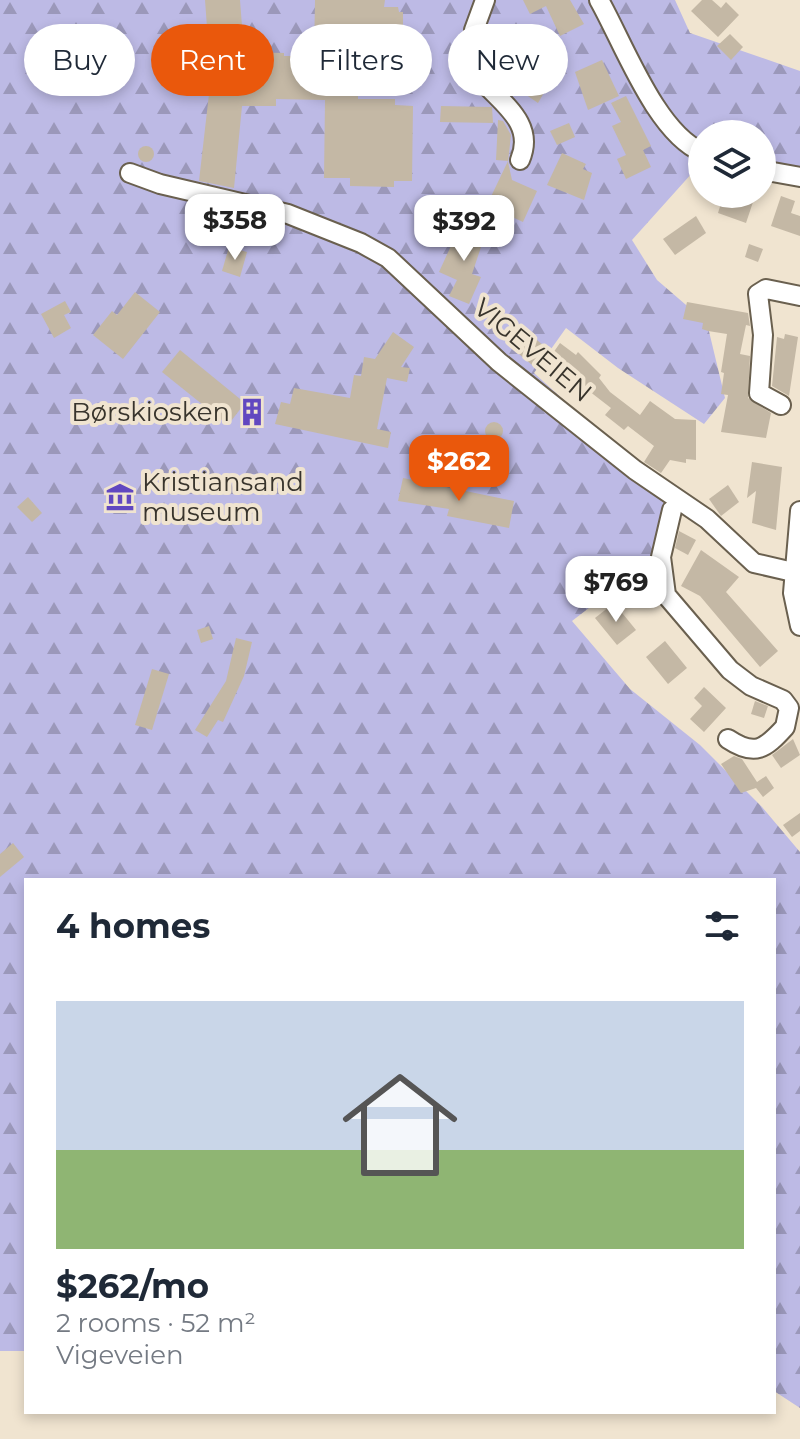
<!DOCTYPE html>
<meta charset="utf-8">
<style>
:root{--surface:#fff;--page:#f6f6f7;--text:#1f2937;--muted:#747a83;--accent:#ea580c}
body{margin:0;font-family:Montserrat,sans-serif;background:var(--page);color:var(--text);height:100vh;display:flex;flex-direction:column;font-size:30px;white-space:nowrap}
*{box-sizing:border-box;margin:0}
p{font-size:26px;color:var(--muted)}
.icon{flex:none;width:44px;height:44px;fill:none;stroke:currentColor;stroke-width:2;stroke-linecap:round;stroke-linejoin:round}
.map{position:relative;flex:1;overflow:hidden}
.details{position:absolute;left:24px;top:878px;width:752px;height:536px;display:flex;flex-direction:column;background:var(--surface);border-radius:0px;box-shadow:0 4px 12px #0003}
.details>*{flex:none}
.guide{position:absolute;left:24px;top:24px;width:752px;height:72px;display:flex;gap:16px}
.controls{position:absolute;left:688px;top:120px;display:grid;gap:16px}
.controls a{display:grid;place-items:center;width:88px;height:88px;border-radius:50%;background:var(--surface);box-shadow:0 4px 12px #0003;font-size:40px}
.price{position:absolute;translate:-50% -68px;padding:0 18px;border-radius:16px;background:#fff;color:#222;font-size:26px;line-height:52px;filter:drop-shadow(0 2px 4px #0008)}
.price::after{content:'';position:absolute;left:50%;top:48px;width:24px;height:18px;margin-left:-12px;background:inherit;clip-path:polygon(0 0,100% 0,50% 100%)}
.price.selected{background:var(--accent);color:#fff}
ul{padding:0;list-style:none}
li{display:grid;align-content:center;gap:16px;height:424px;padding:0 32px}
li span{display:grid;place-items:center;height:248px;border-radius:0px;color:#555}
li>.icon{margin-inline-start:auto}
span .icon{width:144px;height:144px;fill:#fffc;stroke-width:1}
li b{font-size:34px}
h2{display:flex;justify-content:space-between;align-items:center;height:96px;padding:0 32px;font-size:34px}
.chip{padding:0 28px;border-radius:36px;background:var(--surface);box-shadow:0 4px 12px #0003;font-size:28px;line-height:72px}
.chip.selected{background:var(--accent);color:#fff}
.map>svg:first-child{display:block}
</style>
<div class="map">
<svg width="800" height="1439" viewBox="0 0 800 1439">
<defs>
<pattern id="forest-firs" width="22" height="20" patternUnits="userSpaceOnUse" patternTransform="scale(2)"><rect width="22" height="20" fill="#bdbae5"/><path d="M5 1l3.5 6h-7zM16 11l3.5 6h-7z" fill="#9b98ba"/></pattern>
</defs>
<rect width="100%" height="100%" fill="#f0e4d0"/>
<path fill="url(#forest-firs)" d="M0,0H675L690,33L800,71V174L762,166V134H702V166L693,172L632,240L657,280L707,323L725,398L704,424L618,368L566,328L534,373L644,473L669,511L653,566L611,591L572,621L630,689L700,745L762,807L800,852V1408L774,1391V880H26V1351H0Z"/>
<g fill="#c4b8a5">
<path d="M205,0H240L244,52L284,53V56H314L315,0H385L384,7H398L399,12H403V41L385,40V46H345V70H358V99H395V105L413,106L412,181H394V187L350,186V178H324L325,100L276,99V106H242L234,188L199,181L209,94H199L200,55H209Z"/>
<path d="M523,0H570L584,24L560,36L546,6L530,14Z"/>
<path d="M702,0H712L721,8L726,2L739,15L718,37L691,11Z"/>
<path d="M500,30L520,38L517,46L555,74L538,103L503,79L506,75L495,70L505,47L495,43Z"/>
<path d="M730,34L743,47L731,60L717,46Z"/>
<path d="M602,60L619,96L588,110L575,72Z"/>
<path d="M626,96L651,146L643,150L651,167L626,179L617,159L626,155L612,126L621,122L611,103Z"/>
<path d="M441,106L492,107L493,123L440,122Z"/>
<path d="M498,120L503,121L511,135L508,162L512,180L537,191L523,222L487,205L508,161L496,160Z"/>
<path d="M569,123L575,137L557,145L550,131Z"/>
<circle cx="146" cy="154" r="8"/>
<path d="M562,153L586,164L583,169L592,173L584,200L547,185Z"/>
<path d="M731,194L753,202L746,223L718,213L723,197L729,199Z"/>
<path d="M781,196L795,201L791,213L800,216V236L771,226Z"/>
<path d="M696,216L706,233L675,255L663,239Z"/>
<path d="M461,224L485,235L472,274L481,277L469,304L449,296L457,280L439,272Z"/>
<path d="M749,244L763,249L758,262L745,257Z"/>
<path d="M229,247L247,252L240,277L222,271Z"/>
<path d="M135,292L160,312L123,359L93,335L112,311L117,315Z"/>
<path d="M65,301L71,312L64,315L71,328L54,338L41,314Z"/>
<path d="M687,302L748,313L750,326L746,325L740,354L750,356L748,398L771,413L766,438L721,432L728,395L721,394L724,373L721,372L727,334L708,331L702,329L703,323L683,319Z"/>
<path d="M393,332L414,347L401,367L410,368L407,382L387,378L377,429L391,432L388,448L275,424L281,402L290,404L294,388L350,398L354,375L361,376L364,357L375,359Z"/>
<path d="M527,332L553,353L560,343L576,355L578,352L601,375L599,378L610,392L640,415L650,401L675,419L696,420V460L686,459V463L670,460L661,473L644,462L654,446L628,426L624,430L605,415L611,408L589,391L585,396L542,362L537,369L508,345L517,334L523,338Z"/>
<path d="M785,334L798,337L789,396L772,386L777,337L784,339Z"/>
<path d="M180,350L245,403L228,425L162,372Z"/>
<circle cx="494" cy="431" r="9"/>
<path d="M752,462L782,467L776,530L752,523L756,491L747,498Z"/>
<path d="M403,478L514,501L509,528L447,516L449,509L398,501Z"/>
<path d="M728,485L739,502L721,516L709,499Z"/>
<path d="M28,497L42,513L32,522L17,507Z"/>
<path d="M679,531L696,540L688,555L675,548Z"/>
<path d="M701,550L739,577L726,592L778,651L760,667L700,596L681,586Z"/>
<path d="M614,603L636,630L617,645L595,618Z"/>
<path d="M209,626L213,639L201,643L197,630Z"/>
<path d="M236,638L252,642L244,676L223,722L218,720L207,737L195,730L226,681Z"/>
<path d="M665,641L687,668L668,684L646,657Z"/>
<path d="M152,669L169,674L152,730L135,725Z"/>
<path d="M704,687L726,708L704,732L690,719L702,706L694,698Z"/>
<path d="M755,701L768,706L764,718L751,714Z"/>
<path d="M793,739L800,755L781,768L772,755Z"/>
<path d="M734,756L742,759L757,782L766,776L774,788L763,797L756,788L741,793L721,764Z"/>
<path d="M800,813V831L792,837L783,825Z"/>
<path d="M13,843L24,857L0,877V854Z"/>
</g>
<g fill="none" stroke-linecap="round" stroke-linejoin="round">
<defs>
<g id="minor">
<path d="M485,0L474,30L472,68C491,98 538,118 520,160"/>
<path d="M599,0C623,42 656,133 702,152"/>
<path d="M762,170L800,177"/>
<path d="M130,173L160,184L288,214L361,243L388,258L499,362L635,470L707,519L754,563L793,572"/>
<path d="M781,405L759,393L763,335L758,294L766,289L800,296"/>
<path d="M672,510L661,557L666,595L730,670L751,686L783,700L789,708L785,727C765,749 755,757 728,739"/>
<path d="M800,511L793,593L800,626"/>
</g>
</defs>
<use href="#minor" stroke="#6a604f" stroke-width="22"/>
<use href="#minor" stroke="#fff" stroke-width="18"/>
</g>
<defs>
<symbol id="building-bare" viewBox="-9 -9 18 18"><path d="M-4-6H4V6H1V3H-1V6H-4ZM-2.5-4.3h1.7v1.8h-1.7ZM.8-4.3h1.7v1.8H.8ZM-2.5-1h1.7V.8h-1.7ZM.8-1h1.7V.8H.8Z" fill="#6147c0" stroke="#f0e4d0" stroke-width="2.5" paint-order="stroke"/></symbol>
<symbol id="museum-bare" viewBox="-9 -9 18 18"><path d="M0-6L6-3V-2H-6V-3ZM-5-1h2V3h-2ZM-1-1h2V3h-2ZM3-1h2V3H3ZM-6 4H6V6H-6Z" fill="#6147c0" stroke="#f0e4d0" stroke-width="2.5" paint-order="stroke"/></symbol>
</defs>
<g fill-rule="evenodd">
<use href="#building-bare" x="232" y="392" width="40" height="40"/>
<use href="#museum-bare" x="100" y="477" width="40" height="40"/>
</g>
<g text-anchor="middle" stroke-width="8" stroke-linejoin="round" paint-order="stroke">
<g font-size="26" fill="#38342c" stroke="#f0e4d0">
<text transform="translate(533 350) rotate(40)" y="9">VIGEVEIEN</text>
</g>
<g font-size="26" fill="#38342c" stroke="#f0e4d0" text-anchor="end">
<text x="230" y="421">Børskiosken</text>
<text x="142" y="491" text-anchor="start">Kristiansand<tspan x="142" dy="30">museum</tspan></text>
</g>
</g>
</svg>
<div class="controls">
<a><svg class="icon" aria-label="layers" viewBox="0 0 24 24"><path d="M12 4l9 5-9 5-9-5zM3 14l9 5 9-5"/></svg></a>
</div>
<b class="price" style="left:235px;top:262px">$358</b>
<b class="price" style="left:464px;top:263px">$392</b>
<b class="price selected" style="left:459px;top:503px">$262</b>
<b class="price" style="left:616px;top:624px">$769</b>
<div class="guide">
<a class="chip">Buy</a>
<a class="chip selected">Rent</a>
<a class="chip">Filters</a>
<a class="chip">New</a>
</div>
<section class="details">
<h2>4 homes<svg class="icon" aria-label="filters" viewBox="0 0 24 24"><path d="M4 7h16M4 17h16"/><circle cx="9" cy="7" r="2"/><circle cx="15" cy="17" r="2"/></svg></h2>
<ul>
<li><span style="background:linear-gradient(#c9d6e8 60%,#8fb573 0)"><svg class="icon" aria-label="home" viewBox="0 0 24 24"><path d="M3 11l9-7 9 7M6 9v11h12V9"/></svg></span><div><b>$262/mo</b><p>2 rooms · 52 m²</p><p>Vigeveien</p></div></li>
</ul>
</section>
</div>
